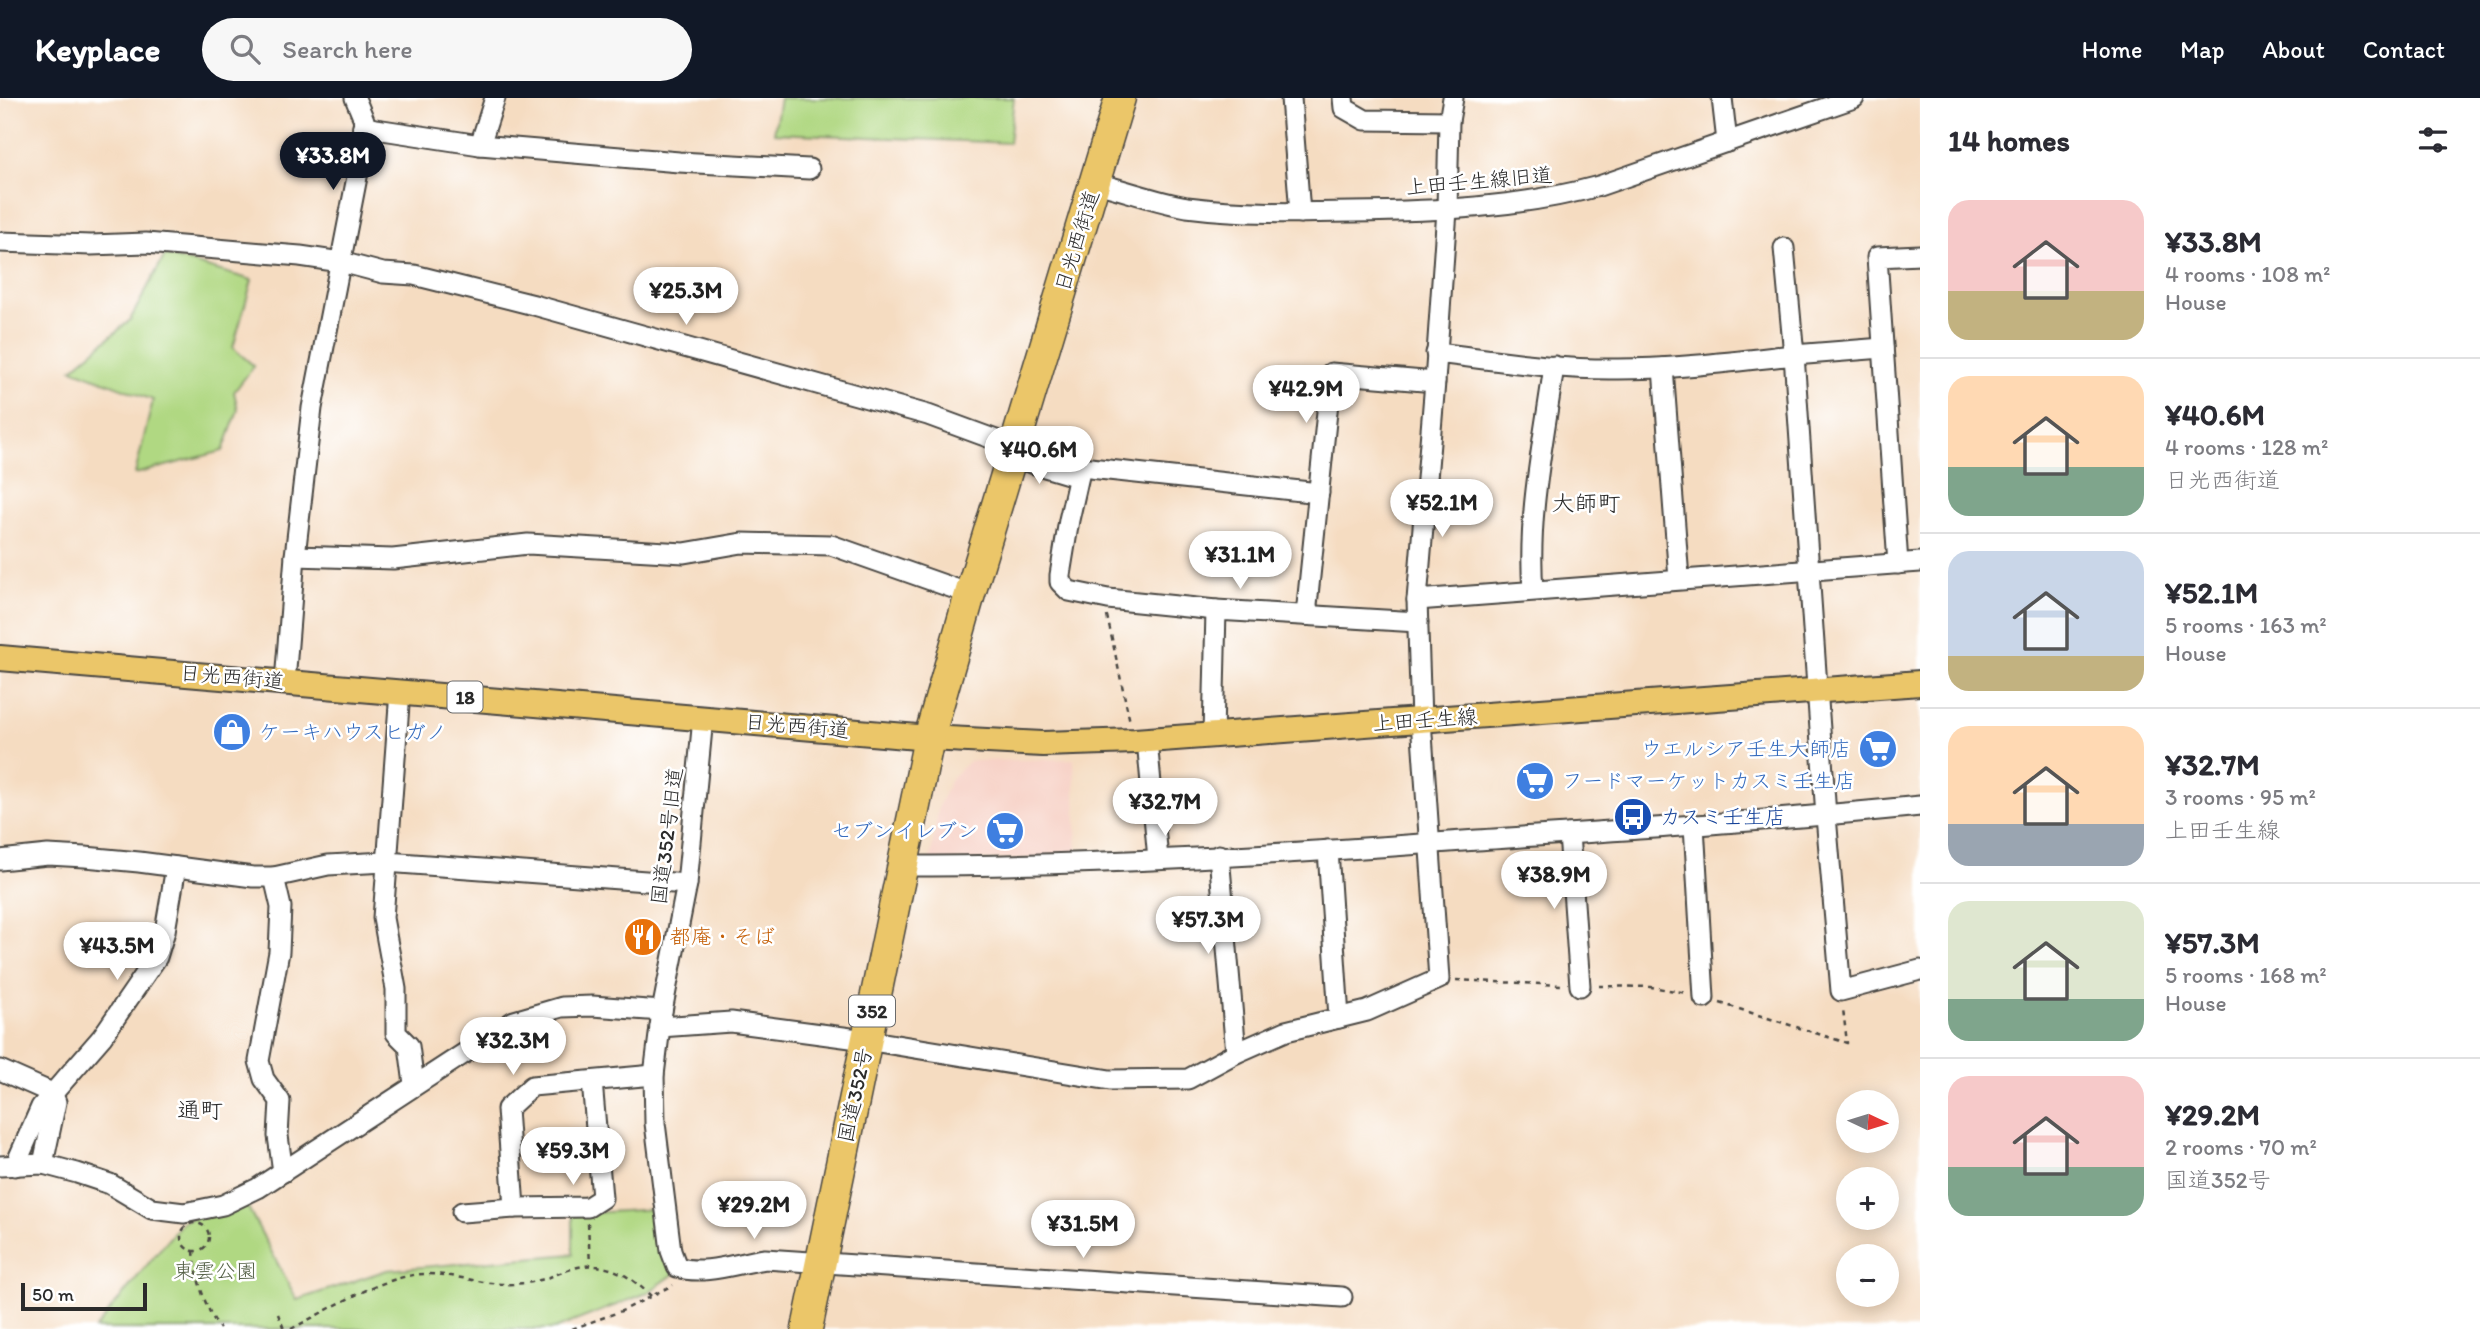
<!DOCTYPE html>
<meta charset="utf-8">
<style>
:root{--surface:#fff;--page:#f7f7f7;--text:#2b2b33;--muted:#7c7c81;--line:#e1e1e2;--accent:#111827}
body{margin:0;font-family:Itim,"Klee One",sans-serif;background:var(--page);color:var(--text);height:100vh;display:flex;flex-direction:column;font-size:26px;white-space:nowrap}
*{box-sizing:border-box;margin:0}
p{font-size:23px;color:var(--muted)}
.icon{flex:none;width:38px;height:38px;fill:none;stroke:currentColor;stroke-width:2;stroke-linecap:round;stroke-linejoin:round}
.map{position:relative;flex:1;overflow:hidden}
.sheet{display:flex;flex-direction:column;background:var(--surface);width:560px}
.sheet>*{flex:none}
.needle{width:46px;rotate:94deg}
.buttons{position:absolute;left:1836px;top:992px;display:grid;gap:14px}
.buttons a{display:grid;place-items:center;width:63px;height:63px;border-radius:50%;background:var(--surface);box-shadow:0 4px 18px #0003;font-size:35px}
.scale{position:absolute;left:21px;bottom:18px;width:126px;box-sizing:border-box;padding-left:7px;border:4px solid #2b2b2b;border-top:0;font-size:19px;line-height:24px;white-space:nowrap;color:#2b2b2b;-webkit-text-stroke:5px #fff;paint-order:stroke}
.price{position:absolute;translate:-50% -60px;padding:0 16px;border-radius:24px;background:#fff;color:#222;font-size:23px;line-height:46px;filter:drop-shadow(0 2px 4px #0008)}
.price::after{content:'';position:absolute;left:50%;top:42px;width:21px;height:16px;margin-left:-10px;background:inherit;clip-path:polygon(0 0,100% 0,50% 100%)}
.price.on{background:var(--accent);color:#fff}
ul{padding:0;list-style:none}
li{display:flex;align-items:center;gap:21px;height:175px;padding:0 28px}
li+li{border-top:2px solid var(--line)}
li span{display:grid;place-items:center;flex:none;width:196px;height:140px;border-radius:21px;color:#555}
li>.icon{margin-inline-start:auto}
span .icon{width:84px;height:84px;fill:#fffc;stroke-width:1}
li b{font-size:30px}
h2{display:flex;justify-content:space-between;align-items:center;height:84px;padding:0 28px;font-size:30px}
header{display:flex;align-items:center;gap:42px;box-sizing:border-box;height:98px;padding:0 35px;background:var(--accent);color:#fff}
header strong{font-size:33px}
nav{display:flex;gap:38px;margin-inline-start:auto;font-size:24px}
.search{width:490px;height:63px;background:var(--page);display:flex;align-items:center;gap:18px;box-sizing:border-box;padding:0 24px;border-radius:38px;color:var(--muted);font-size:26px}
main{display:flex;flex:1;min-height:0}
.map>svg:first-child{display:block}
</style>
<header>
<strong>Keyplace</strong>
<div class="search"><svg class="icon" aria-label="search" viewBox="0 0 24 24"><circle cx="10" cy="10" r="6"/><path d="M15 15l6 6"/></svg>Search here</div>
<nav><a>Home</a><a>Map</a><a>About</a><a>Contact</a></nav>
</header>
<main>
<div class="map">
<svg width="1920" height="1231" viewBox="0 0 1920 1231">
<rect width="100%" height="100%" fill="#fff"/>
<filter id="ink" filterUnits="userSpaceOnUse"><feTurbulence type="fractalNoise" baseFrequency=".0143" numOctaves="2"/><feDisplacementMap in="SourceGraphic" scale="14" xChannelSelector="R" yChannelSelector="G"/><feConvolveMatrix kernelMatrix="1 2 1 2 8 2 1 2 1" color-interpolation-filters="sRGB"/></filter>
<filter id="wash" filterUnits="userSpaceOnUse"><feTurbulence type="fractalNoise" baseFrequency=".00686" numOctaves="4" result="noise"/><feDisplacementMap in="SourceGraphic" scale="28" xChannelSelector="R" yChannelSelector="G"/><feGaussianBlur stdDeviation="1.57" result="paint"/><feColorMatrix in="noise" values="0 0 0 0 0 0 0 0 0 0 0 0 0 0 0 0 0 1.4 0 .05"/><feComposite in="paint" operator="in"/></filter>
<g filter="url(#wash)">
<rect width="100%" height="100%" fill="#f5dcc1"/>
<path fill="#f7d1c6" d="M1074,661L1077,759L930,763L939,707L952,679L969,663Z"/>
<g fill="#b0d882" stroke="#6e8256" stroke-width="2">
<path d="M780,0H1014L1009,45L774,35Z"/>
<path d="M165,157L252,182L233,250L254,268L234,294L238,312L223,353L135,376L153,302L72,271L130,222Z"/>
<path d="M244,1102L297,1202L387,1172L573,1156V1116L657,1111L674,1176L647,1195L555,1231H95L183,1123Z"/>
</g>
</g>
<g filter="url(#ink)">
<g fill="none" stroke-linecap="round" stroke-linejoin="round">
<defs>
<g id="minor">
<path d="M1291,0L1300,115"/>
<path d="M1343,0L1344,10L1365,22L1449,23"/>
<path d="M1722,0L1727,44"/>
<path d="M363,29L480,47L679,64L809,71"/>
<path d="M480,47L495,0"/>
<path d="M1095,85C1126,92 1156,104 1187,109C1242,116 1297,115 1352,114C1435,113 1518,110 1599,88L1854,0"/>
<path d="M0,144L91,147L146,145L300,158L341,164L383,175L414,177L534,207L928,317L1015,349"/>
<path d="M1784,150L1794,257L1883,250"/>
<path d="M1436,255C1496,262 1558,272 1618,271C1677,271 1736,263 1794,257L1826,718L1841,893L1920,872"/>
<path d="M1663,270L1679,481"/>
<path d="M1011,359L1078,379"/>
<path d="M295,458L393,461L528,446L684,455L742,445L831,447L970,496"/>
<path d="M1898,466L1877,159L1920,157"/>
<path d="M1533,492C1527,417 1544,342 1554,268"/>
<path d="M1417,502L1920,464"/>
<path d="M1216,512L1108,501L1069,493L1060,484V477L1069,422L1081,369L1319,395"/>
<path d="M1306,517L1331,275L1435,284"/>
<path d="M285,584L295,458L312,310L357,79L363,29L364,22L355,0"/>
<path d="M400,594L383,820L396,891V935L409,948L414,986"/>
<path d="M703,620L687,786L662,913L654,977L655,1025L671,1153L677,1169C704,1178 737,1165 765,1161L1342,1199"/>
<path d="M1213,637L1216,512L1418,524"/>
<path d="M1147,642L1158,761"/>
<path d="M1694,727L1704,900"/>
<path d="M1569,736L1580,888"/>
<path d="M1328,752L1339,920"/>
<path d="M1219,757L1236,955"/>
<path d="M0,762L48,757L85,759L139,764L253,779H274L328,767L386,764L687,786"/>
<path d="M902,768C1094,768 1286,756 1477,742C1625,732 1773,723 1920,708"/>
<path d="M274,779L281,809L279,854L259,963L264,981L280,1003L278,1038L283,1074"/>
<path d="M660,929L731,924L866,942L1110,982L1188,981L1236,955L1286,933L1367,913L1439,881L1421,622L1417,502L1435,284L1447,112L1449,23L1453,0"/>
<path d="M0,972L52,995L56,1004L43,1066"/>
<path d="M0,1068L43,1066L77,1075L110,1086L152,1111L184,1115L223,1107L258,1090L514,923L562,909L592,908L662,913"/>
<path d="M15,1068L41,1009L102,939L157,859L165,833L176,769"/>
<path d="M514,1110L507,1011L532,988L654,977"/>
<path d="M462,1114L514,1110L588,1109L602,1100L592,983"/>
</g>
<path id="major" d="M0,560L929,640L1043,646L1135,643L1920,585"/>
<path id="highway" d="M807,1231L929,640L970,496L1120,0"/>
</defs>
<use href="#minor" stroke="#494642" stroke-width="23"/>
<use href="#major" stroke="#494642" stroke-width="28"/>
<use href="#highway" stroke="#494642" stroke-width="33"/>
<g stroke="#494642" stroke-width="2.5" stroke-dasharray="5 5" stroke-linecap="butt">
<path d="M1107,518L1130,624"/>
<path d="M1456,882L1561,887"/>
<path d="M1599,888L1651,889L1687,895"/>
<path d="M1720,905L1847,945L1843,911"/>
<path d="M588,1125L590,1167"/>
<circle cx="195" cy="1139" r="14"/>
<path d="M194,1153C196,1180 204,1208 220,1231"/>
<path d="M278,1216L284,1231"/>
<path d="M291,1231C328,1212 367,1187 408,1178C443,1170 478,1188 513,1186C522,1185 532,1185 540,1182C559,1177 577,1165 596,1168C620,1171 634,1182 651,1198"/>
<path d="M572,1231L624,1212L673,1187"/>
</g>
<use href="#minor" stroke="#fff" stroke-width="19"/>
<use href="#major" stroke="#ebc669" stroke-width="24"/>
<use href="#highway" stroke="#ebc669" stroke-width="30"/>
</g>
</g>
<defs>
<symbol id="shop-disc" viewBox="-11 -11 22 22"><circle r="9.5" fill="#3f7fe0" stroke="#fff"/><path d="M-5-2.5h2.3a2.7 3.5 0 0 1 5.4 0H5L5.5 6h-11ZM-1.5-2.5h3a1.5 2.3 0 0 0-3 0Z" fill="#fff"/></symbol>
<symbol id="supermarket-disc" viewBox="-11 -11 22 22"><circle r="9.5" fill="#3f7fe0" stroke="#fff"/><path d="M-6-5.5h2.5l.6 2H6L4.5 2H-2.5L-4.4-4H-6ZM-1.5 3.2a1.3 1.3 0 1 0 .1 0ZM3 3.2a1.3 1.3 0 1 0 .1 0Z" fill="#fff"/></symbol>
<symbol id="bus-disc" viewBox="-11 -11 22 22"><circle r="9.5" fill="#1a4fb4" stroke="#fff"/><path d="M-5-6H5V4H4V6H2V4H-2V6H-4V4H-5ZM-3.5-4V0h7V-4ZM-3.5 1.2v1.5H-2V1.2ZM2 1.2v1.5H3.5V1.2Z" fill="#fff"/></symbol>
<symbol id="restaurant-disc" viewBox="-11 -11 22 22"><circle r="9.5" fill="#e8710a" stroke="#fff"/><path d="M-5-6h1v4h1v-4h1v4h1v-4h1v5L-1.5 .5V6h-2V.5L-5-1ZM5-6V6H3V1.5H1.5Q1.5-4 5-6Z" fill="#fff"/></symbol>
</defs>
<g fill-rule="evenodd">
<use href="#shop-disc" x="210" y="612" width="44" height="44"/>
<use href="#supermarket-disc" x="1856" y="629" width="44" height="44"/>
<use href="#supermarket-disc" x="1513" y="661" width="44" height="44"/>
<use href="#bus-disc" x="1611" y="697" width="44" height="44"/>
<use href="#supermarket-disc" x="983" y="711" width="44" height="44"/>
<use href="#restaurant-disc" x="621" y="817" width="44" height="44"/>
</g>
<g text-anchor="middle" stroke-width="5" stroke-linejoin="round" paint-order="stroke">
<g fill="#fff" stroke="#6b6b6b" stroke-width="2">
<rect x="447.5" y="583.5" width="35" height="31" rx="5"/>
<rect x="849" y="897.5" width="46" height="31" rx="5"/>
</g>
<g font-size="19" font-weight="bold" fill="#2b2b2b">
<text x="465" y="606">18</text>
<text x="872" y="920">352</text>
</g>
<g font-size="21" fill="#2b2b2b" stroke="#fff">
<text transform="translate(1479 83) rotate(-5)" y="7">上田壬生線旧道</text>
<text transform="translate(1077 143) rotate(-73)" y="7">日光西街道</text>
<text transform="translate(232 579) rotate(5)" y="7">日光西街道</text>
<text transform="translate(1425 622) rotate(-4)" y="7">上田壬生線</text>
<text transform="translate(797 628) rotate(5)" y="7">日光西街道</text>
<text transform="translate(667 738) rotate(-83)" y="7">国道352号旧道</text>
<text transform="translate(855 997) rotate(-78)" y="7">国道352号</text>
</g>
<g font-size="21" fill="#366cbe" stroke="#fff" text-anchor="start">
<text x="259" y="641">ケーキハウスヒガノ</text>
<text x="1851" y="658" text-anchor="end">ウエルシア壬生大師店</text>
<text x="1562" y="690">フードマーケットカスミ壬生店</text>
<text x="978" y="740" text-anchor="end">セブンイレブン</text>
</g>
<g font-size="21" fill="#164399" stroke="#fff" text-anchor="start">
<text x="1660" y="726">カスミ壬生店</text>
</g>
<g font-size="21" fill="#c56008" stroke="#fff" text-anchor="start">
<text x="670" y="846">都庵・そば</text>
</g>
<g font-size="21" fill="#535f45" stroke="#fff">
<text x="215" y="1180">東雲公園</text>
</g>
<g font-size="23" fill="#2b2b2b" stroke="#fff">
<text x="1586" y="413">大師町</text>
<text x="200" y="1020">通町</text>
</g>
</g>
</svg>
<div class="buttons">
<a><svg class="needle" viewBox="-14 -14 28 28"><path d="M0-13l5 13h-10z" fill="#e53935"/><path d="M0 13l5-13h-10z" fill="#7c7c81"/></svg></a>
<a>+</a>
<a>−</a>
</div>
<div class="scale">50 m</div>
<b class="price on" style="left:333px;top:94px">¥33.8M</b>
<b class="price" style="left:686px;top:229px">¥25.3M</b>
<b class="price" style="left:1306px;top:327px">¥42.9M</b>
<b class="price" style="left:1039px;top:388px">¥40.6M</b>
<b class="price" style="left:1442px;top:441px">¥52.1M</b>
<b class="price" style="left:1240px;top:493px">¥31.1M</b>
<b class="price" style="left:1165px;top:740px">¥32.7M</b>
<b class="price" style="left:1554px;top:813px">¥38.9M</b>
<b class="price" style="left:1208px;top:858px">¥57.3M</b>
<b class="price" style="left:117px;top:884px">¥43.5M</b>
<b class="price" style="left:513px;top:979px">¥32.3M</b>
<b class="price" style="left:573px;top:1089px">¥59.3M</b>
<b class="price" style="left:754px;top:1143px">¥29.2M</b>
<b class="price" style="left:1083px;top:1162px">¥31.5M</b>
</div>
<section class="sheet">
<h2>14 homes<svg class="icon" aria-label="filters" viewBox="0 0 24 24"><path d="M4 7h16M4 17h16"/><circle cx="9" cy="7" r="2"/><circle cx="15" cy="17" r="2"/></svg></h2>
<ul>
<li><span style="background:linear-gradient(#f6c9c9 65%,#c2b280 0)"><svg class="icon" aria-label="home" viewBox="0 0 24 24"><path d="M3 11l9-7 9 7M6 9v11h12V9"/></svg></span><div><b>¥33.8M</b><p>4 rooms · 108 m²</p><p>House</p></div></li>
<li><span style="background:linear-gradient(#ffd9b3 65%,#7fa58c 0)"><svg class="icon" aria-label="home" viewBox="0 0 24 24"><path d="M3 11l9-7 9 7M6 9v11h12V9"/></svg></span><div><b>¥40.6M</b><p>4 rooms · 128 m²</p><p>日光西街道</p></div></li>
<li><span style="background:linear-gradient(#c9d6e8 75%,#c2b280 0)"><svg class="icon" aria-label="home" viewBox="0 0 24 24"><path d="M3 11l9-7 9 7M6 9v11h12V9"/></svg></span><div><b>¥52.1M</b><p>5 rooms · 163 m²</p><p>House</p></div></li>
<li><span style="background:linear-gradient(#ffd9b3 70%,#9aa5b1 0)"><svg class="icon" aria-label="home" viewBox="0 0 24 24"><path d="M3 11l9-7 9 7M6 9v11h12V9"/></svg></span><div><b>¥32.7M</b><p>3 rooms · 95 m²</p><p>上田壬生線</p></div></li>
<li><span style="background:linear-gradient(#dfe7d0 70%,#7fa58c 0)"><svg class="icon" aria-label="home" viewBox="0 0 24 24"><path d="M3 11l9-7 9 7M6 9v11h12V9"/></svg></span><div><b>¥57.3M</b><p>5 rooms · 168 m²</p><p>House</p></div></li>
<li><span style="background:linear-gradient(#f6c9c9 65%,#7fa58c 0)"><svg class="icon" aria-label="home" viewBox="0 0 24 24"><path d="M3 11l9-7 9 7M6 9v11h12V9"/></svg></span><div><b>¥29.2M</b><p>2 rooms · 70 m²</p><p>国道352号</p></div></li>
</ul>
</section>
</main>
